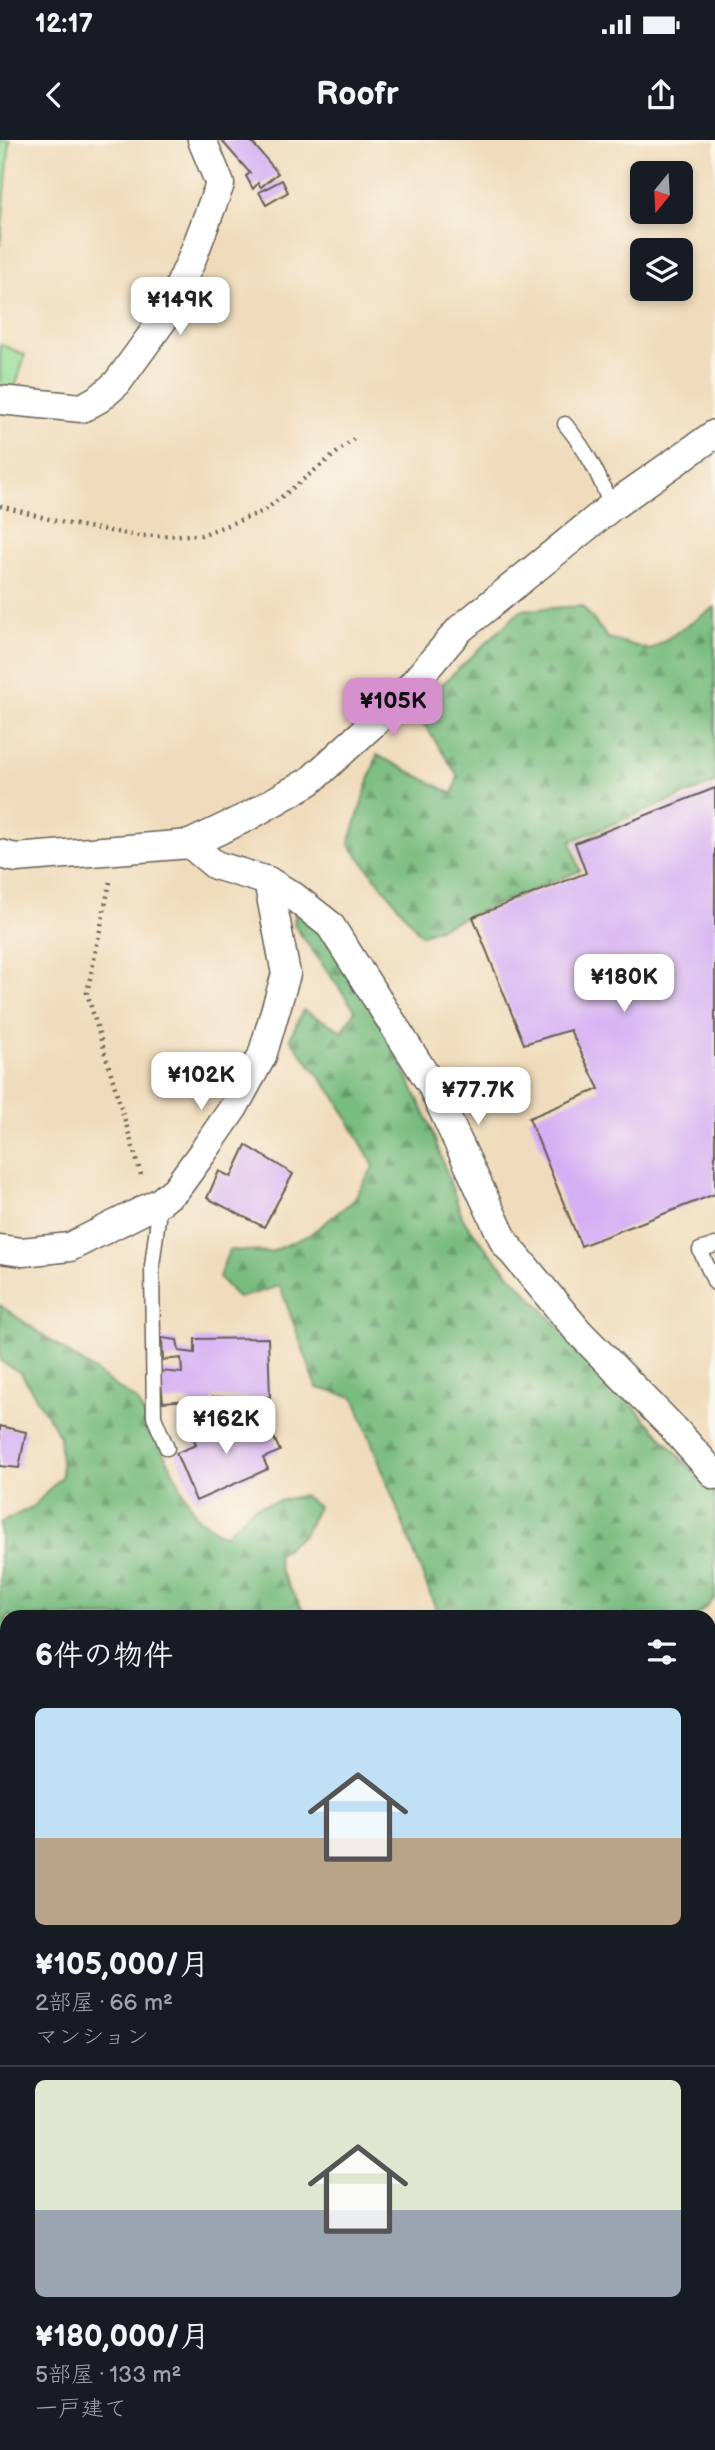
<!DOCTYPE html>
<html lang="ja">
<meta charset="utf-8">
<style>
:root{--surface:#171b24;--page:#20242c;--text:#f1f3f6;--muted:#9ea1a6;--line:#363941;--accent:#d690ce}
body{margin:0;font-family:"Balsamiq Sans","Klee One",sans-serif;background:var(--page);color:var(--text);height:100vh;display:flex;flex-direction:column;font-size:26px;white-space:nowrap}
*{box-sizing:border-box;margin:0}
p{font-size:23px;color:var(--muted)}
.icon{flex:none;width:38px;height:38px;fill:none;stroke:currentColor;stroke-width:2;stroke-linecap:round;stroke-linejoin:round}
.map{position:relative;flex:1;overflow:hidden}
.sheet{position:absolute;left:0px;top:1470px;width:716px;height:840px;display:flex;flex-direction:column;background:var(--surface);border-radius:21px 21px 0 0;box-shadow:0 4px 10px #0003}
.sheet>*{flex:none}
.needle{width:46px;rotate:198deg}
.buttons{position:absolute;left:630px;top:21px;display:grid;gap:14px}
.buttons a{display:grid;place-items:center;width:63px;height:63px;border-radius:10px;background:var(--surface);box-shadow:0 4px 10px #0003;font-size:35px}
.price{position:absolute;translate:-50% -60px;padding:0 16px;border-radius:14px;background:#fff;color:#222;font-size:23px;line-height:46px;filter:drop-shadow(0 2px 4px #0008)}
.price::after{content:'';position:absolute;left:50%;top:42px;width:21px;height:16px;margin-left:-10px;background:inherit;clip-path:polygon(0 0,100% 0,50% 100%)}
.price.active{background:var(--accent);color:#111}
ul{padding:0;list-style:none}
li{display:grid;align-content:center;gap:14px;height:371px;padding:0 35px}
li+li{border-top:2px solid var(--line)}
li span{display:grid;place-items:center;height:217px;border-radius:10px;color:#555}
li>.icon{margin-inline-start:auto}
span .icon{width:126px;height:126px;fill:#fffc;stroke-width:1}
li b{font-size:30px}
h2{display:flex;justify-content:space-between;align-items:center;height:84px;padding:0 35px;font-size:30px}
.status{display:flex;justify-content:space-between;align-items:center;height:49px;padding:0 35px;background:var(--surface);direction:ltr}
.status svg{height:19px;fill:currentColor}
header{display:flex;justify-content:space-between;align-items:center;height:91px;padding:0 35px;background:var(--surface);font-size:32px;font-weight:700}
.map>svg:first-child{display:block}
</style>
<div class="status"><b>12:17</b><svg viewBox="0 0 49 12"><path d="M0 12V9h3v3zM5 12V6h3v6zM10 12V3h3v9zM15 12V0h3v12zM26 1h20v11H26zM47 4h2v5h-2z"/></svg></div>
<header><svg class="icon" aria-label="back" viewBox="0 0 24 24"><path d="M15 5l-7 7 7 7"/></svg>Roofr<svg class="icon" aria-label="share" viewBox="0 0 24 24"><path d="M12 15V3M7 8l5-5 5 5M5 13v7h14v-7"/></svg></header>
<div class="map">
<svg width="715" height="2310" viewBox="0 0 715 2310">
<defs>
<pattern id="forest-firs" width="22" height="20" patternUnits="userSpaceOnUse" patternTransform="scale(1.75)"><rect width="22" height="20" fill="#78bc7f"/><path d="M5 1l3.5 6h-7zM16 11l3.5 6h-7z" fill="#629867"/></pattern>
</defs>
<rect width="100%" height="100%" fill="#fbf7ec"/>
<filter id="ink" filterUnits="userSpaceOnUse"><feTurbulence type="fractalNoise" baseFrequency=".0143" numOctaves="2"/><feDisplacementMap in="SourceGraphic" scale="14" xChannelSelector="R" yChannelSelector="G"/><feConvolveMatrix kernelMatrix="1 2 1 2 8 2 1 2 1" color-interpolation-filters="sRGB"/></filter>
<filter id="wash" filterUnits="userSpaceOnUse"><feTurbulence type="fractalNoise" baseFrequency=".00686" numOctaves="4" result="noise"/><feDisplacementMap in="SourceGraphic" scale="28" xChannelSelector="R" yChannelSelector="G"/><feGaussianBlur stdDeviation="1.57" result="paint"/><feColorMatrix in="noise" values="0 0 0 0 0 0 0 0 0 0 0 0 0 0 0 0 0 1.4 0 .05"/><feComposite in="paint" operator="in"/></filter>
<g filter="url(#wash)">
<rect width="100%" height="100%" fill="#f0dcbc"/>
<g fill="#96dd96" stroke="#597c59" stroke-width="2">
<path d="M0,0H10L0,106Z"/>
<path d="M0,204L25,215L15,248H0Z"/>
</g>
<g fill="url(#forest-firs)" stroke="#4a6c4e" stroke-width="2">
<path d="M582,466L608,498L650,510L715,467V643L571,701L580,731L421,795L349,704L377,615L453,654L458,636L415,570L521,470Z"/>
<path d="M296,767L342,818L380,878L429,983L463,1079L491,1114L715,1354V1458L696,1477H435V1467L354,1257L317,1248L280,1146L238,1158L219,1137L229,1110L271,1112L309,1095L353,1061L374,1026L336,958L290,898L303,870L343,891L355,870L294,785Z"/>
<path d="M0,1165L137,1261L196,1376L224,1396L254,1367L303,1355L318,1367L304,1394L277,1415L280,1431L307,1477H7V1578L0,1577V1383L34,1366L62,1336L59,1295L21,1233L0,1221Z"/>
</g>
<g id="blocks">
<g fill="#d6aef4">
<path d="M221,0H250L278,33L261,47L258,43L253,49L246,36L250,33Z"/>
<path d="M282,40L288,52L266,65L259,52Z"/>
<path d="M715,648V1054L581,1106L529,978L599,949L570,890L524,904L473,777L586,733L575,703Z"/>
<path d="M246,1005L293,1034L264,1087L207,1058L219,1031L231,1037Z"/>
<path d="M162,1198L177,1200L179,1211L195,1213V1199L268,1198L270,1257H213L211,1277L189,1279V1260L163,1262L160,1231L182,1233L181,1218L163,1220Z"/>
<path d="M264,1276L280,1311L263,1318L268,1329L196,1361L176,1313L196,1305L191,1291L225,1284L229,1291Z"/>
<path d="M0,1286L26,1292L19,1328L0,1326Z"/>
<path d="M715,1488V1782L709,1776V1495Z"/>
<path d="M5,1640H7V1680L1,1679Z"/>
<path d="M0,1830L7,1831V1875L0,1874Z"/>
<path d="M709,1998L715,2003V2016L709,2025Z"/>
<path d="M0,2025L7,2026V2072L0,2071Z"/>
<path d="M715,2032V2072L713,2074L709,2071V2040Z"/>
<path d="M715,2089V2125L709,2121V2099Z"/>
<path d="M709,2190L715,2195V2223L709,2218Z"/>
<path d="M0,2233L7,2234V2276L0,2275Z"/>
<path d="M715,2233V2266L709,2262V2242Z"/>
<path d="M147,2303H210L217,2310H154Z"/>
<path d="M454,2303H520L528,2310H462Z"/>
</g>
</g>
</g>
<g filter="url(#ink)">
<use href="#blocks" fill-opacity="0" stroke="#665f54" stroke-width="2"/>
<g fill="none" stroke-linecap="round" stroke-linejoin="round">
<defs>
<g id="service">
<path d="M565,284C587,311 599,334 611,367"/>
<path d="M160,1062L152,1126L154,1277L167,1308"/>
<path d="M715,1105L700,1110L715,1143"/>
<path d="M0,1712L7,1713"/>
<path d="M709,1813L715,1819"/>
<path d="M0,1905L7,1906"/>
<path d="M0,2110L7,2111"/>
<path d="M406,2303L414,2310"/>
</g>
<g id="minor">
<path d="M0,260L82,268L100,258L117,243L165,177L191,121L220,44L202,0"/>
<path d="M190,704L215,725L268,741L293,756L330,785L431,944L505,1103L578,1191L676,1291L715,1335"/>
<path d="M0,714L16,718L190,704L247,677L310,641L399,560L460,489L611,367L715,294"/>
<path d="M0,1109L22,1112L70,1107L160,1062L176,1049L203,1012L234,967L262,916L286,834L268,741"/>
<path d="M709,1950L715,1945"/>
</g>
</defs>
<use href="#service" stroke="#665f54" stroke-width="17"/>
<use href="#minor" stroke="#665f54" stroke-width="31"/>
<g stroke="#665f54" stroke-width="4.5" stroke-dasharray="2 5" stroke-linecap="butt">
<path d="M0,366L64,383L139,396L201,395L264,371L355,298"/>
<path d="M110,742L87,853L142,1038"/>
</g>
<use href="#service" stroke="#fff" stroke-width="14"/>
<use href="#minor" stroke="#fff" stroke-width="28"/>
</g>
</g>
</svg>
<div class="buttons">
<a><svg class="needle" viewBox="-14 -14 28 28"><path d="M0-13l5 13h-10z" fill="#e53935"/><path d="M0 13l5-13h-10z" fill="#9ea1a6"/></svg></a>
<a><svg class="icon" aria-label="layers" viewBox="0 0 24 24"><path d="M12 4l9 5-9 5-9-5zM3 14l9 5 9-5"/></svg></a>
</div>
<b class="price" style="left:180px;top:197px">¥149K</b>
<b class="price active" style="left:393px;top:598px">¥105K</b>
<b class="price" style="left:624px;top:874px">¥180K</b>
<b class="price" style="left:201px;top:972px">¥102K</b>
<b class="price" style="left:478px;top:987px">¥77.7K</b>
<b class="price" style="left:226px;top:1316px">¥162K</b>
<section class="sheet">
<h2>6件の物件<svg class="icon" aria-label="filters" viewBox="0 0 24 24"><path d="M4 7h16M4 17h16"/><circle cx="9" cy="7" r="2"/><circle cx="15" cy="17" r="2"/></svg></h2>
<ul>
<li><span style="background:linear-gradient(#bfe0f5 60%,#b9a48a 0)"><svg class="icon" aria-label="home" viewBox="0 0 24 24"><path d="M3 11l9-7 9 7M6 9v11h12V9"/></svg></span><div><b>¥105,000/月</b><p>2部屋 · 66 m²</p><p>マンション</p></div></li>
<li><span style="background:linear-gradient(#dfe7d0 60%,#9aa5b1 0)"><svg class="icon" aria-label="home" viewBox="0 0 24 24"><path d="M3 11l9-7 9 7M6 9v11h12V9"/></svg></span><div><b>¥180,000/月</b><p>5部屋 · 133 m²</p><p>一戸建て</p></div></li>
</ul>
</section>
</div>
